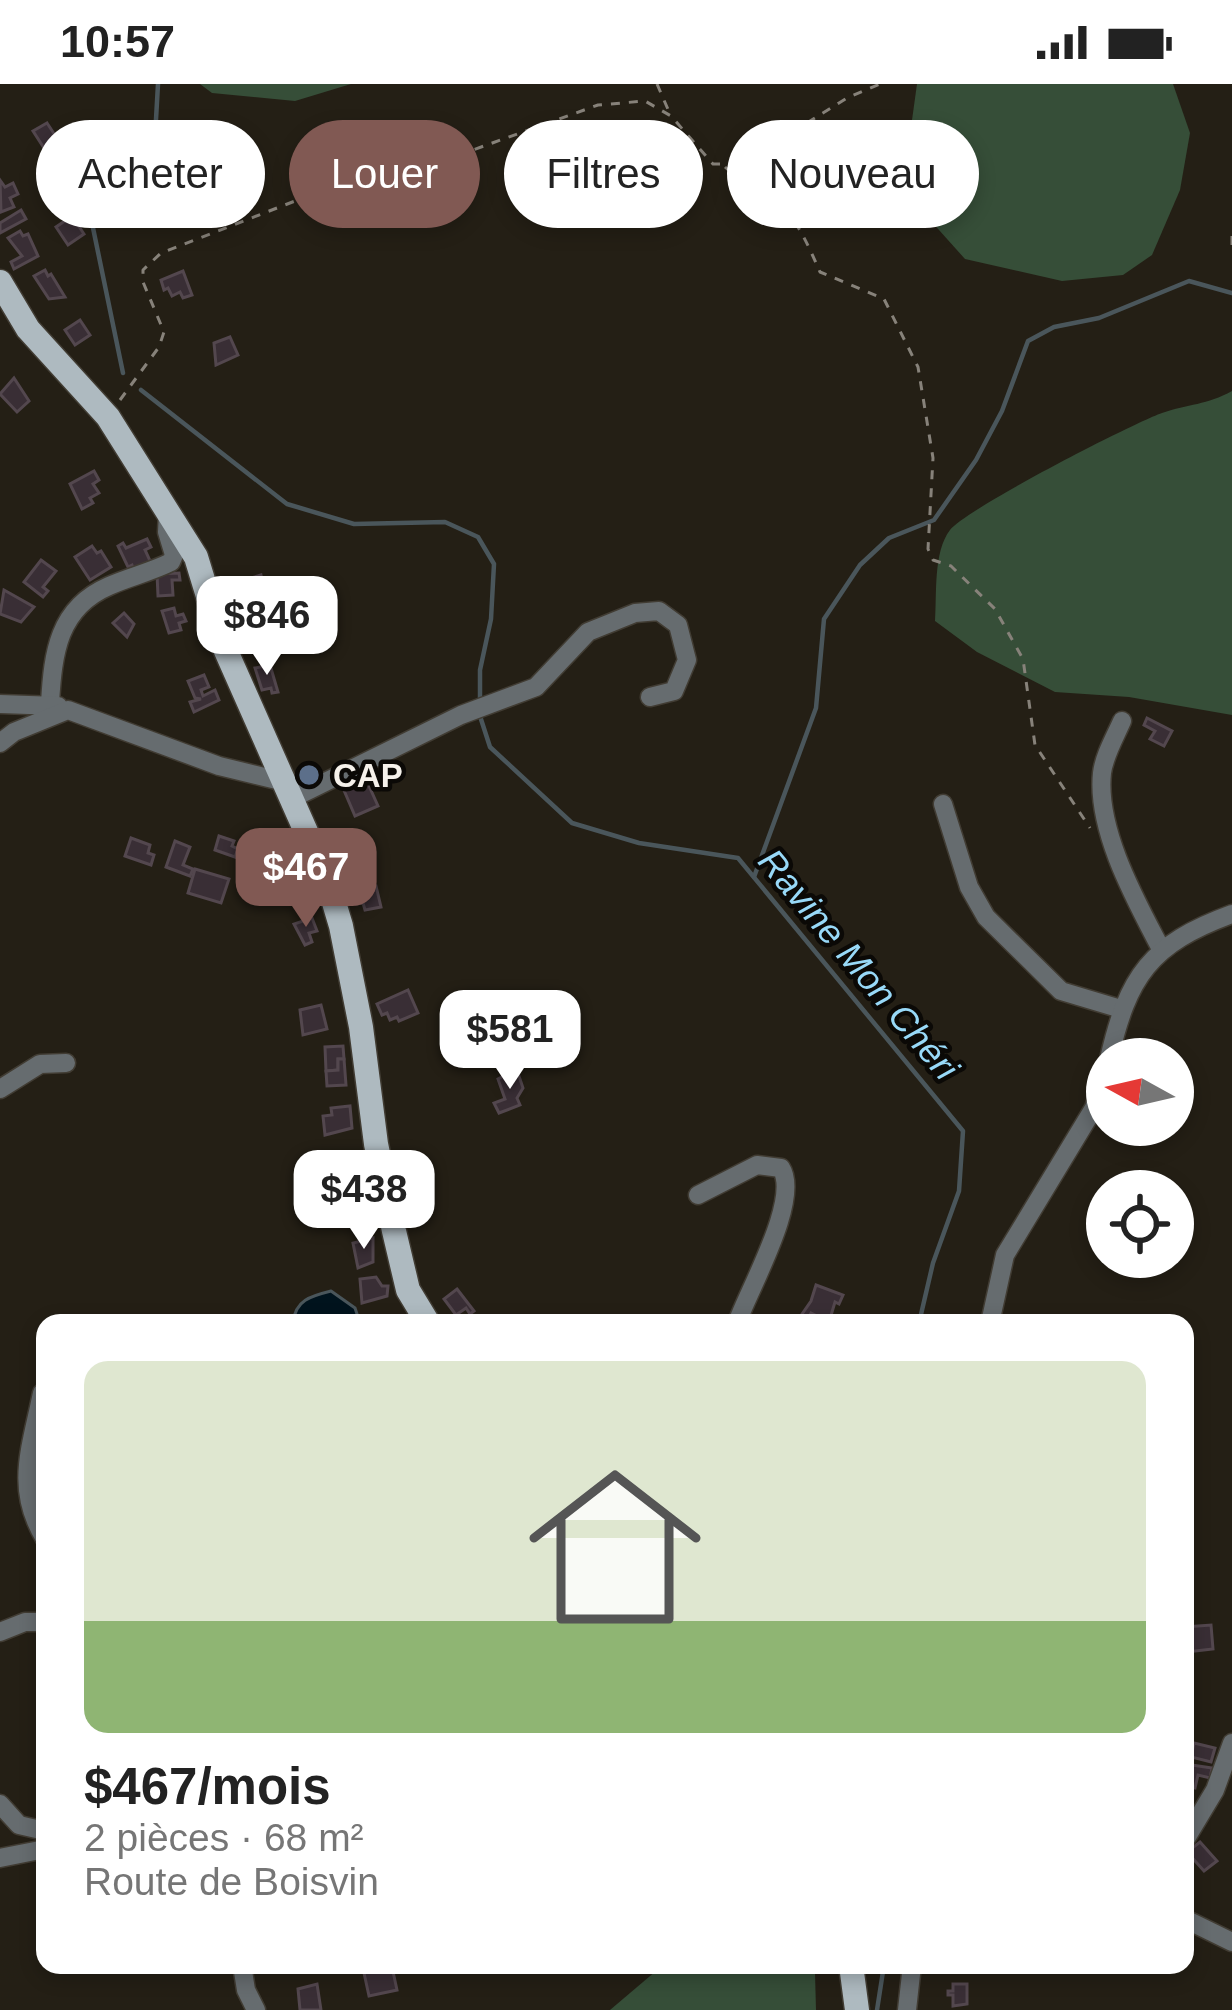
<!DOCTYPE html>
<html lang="fr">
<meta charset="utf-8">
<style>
:root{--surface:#fff;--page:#f6f6f6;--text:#222;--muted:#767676;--line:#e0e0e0;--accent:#815953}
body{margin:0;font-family:Helvetica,sans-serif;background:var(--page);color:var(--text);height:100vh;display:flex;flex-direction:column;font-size:45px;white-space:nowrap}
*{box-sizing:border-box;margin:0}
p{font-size:39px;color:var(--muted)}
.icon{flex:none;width:66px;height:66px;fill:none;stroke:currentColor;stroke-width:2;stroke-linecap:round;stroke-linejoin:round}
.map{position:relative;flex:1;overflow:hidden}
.details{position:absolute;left:36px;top:1230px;width:1158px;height:660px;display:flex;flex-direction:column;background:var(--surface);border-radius:24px;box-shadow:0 6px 18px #0003}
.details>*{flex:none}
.top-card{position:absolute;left:36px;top:36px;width:1161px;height:108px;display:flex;gap:24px}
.needle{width:78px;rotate:278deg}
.tools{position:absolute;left:1086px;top:954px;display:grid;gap:24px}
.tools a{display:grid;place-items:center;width:108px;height:108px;border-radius:50%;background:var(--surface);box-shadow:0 6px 18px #0003;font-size:60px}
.price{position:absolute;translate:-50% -102px;padding:0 27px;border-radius:24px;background:#fff;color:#222;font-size:39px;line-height:78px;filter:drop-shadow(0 3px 6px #0008)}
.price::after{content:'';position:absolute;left:50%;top:72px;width:36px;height:27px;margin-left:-18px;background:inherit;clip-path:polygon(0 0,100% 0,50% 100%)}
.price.selected{background:var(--accent);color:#fff}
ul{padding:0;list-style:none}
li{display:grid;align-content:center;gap:24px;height:636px;padding:0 48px}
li+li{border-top:3px solid var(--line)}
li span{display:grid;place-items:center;height:372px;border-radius:24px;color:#555}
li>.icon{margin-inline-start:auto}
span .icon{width:216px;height:216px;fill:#fffc;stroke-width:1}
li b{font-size:51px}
.tag{padding:0 42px;border-radius:54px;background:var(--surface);box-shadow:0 6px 18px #0003;font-size:42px;line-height:108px}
.tag.selected{background:var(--accent);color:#fff}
.status{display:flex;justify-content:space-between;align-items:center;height:84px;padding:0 60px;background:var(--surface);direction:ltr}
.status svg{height:33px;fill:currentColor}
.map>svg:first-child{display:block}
</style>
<div class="status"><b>10:57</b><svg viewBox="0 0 49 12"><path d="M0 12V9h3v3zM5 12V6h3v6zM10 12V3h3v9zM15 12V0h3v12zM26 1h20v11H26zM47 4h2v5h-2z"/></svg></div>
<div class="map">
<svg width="1232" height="1926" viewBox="0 0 1232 1926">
<rect width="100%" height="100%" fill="#241f15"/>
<g fill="#364e38">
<path d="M200,0H351L295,17L212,9Z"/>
<path d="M917,0H1173L1190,49L1180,106L1152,171L1123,191L1062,197L965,175L913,117L908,65Z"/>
<path d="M1232,307V631L1129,613L1055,608L977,568L935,537C937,511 933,468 950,446C966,425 1131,340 1162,329C1188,320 1207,321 1232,307Z"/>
<path d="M663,1881H809L815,1889L816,1926H610Z"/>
</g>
<path fill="#00131d" stroke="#4a565b" stroke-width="3" d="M331,1207L355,1224L360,1239H293C295,1216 311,1212 331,1207Z"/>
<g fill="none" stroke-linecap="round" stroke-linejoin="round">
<g stroke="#4a565b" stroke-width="4.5">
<path d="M123,289L92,139L155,53L158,0"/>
<path d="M141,306L287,420L354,440L445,438L478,453L494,480L491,535L480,586V617"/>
<path d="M479,629L490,663L572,739L639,759L738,774L963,1047L959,1107L933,1179L919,1239"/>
<path d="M754,793L816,624L824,535L860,481L889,454L934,436L976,376L1002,327L1028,257L1054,243L1099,234L1189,197L1232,209"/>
<path d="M877,1926L884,1881"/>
</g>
</g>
<g fill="#392e35" stroke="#53474e" stroke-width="3">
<path d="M47,39L74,80L60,89L33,47Z"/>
<path d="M0,96L5,103L13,99L18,110L10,114L14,123L1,128Z"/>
<path d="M21,126L26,135L0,149V139Z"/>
<path d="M72,132L84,150L68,161L56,143Z"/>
<path d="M20,147L23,152L28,150L38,172L14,185L11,178L22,172L8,154Z"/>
<path d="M45,186L48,192L51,190L65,213L49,215L34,192Z"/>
<path d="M183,187L192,211L183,214L180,208L172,212L168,204L164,206L161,196Z"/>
<path d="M80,236L90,251L75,261L65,246Z"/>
<path d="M230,253L238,271L216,281L214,259Z"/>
<path d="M14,294L29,317L17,328L0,310Z"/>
<path d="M94,387L99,396L93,400L99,409L90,414L93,419L82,425L70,400Z"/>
<path d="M147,455L151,463L145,466L152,481L135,489L132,481L128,483L118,462L123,459L126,464Z"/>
<path d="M92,462L97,469L101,467L111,483L90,496L75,473Z"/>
<path d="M41,476L56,487L43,503L48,507L43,513L24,498Z"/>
<path d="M179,489L180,496H172L173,511L158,512L157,490Z"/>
<path d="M261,491L265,507L242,513L240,507L233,509L231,500Z"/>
<path d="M4,506L34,523L21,538L0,530Z"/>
<path d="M174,524L176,532L183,530L186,537L179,539L181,546L169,549L162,527Z"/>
<path d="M124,529L134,540L127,553L113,539Z"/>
<path d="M268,531L276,556L261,561L253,536Z"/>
<path d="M270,581L278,608L272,609L271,604L262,606L255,584Z"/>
<path d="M204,591L209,603L201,606L203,612L215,606L219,616L194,628L190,618L201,615L195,614L188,597Z"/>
<path d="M1147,634L1172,647L1164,662L1150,655L1155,647L1144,641Z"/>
<path d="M365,693L378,722L355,732L343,704Z"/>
<path d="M277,747L285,759L281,762L288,772L268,788L252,768Z"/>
<path d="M359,749L368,770L352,777L340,757Z"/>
<path d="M219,752L234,757L232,762L238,765L235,773L215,766Z"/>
<path d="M131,754L150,761L148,769L154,771L151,781L125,772Z"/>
<path d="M175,757L190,763L183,781L193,785L190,792L166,783Z"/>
<path d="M195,785L229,795L221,819L188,809Z"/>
<path d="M376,802L381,823L365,826L363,819L356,820L354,808Z"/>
<path d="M312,834L317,847L309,849L312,858L305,861L294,840Z"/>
<path d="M408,906L418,929L399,937L397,933L390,936L387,929L382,931L377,920Z"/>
<path d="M321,921L327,945L303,951L300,926Z"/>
<path d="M343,962L344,975H338V986L326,987L325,963Z"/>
<path d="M338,975H344L346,1001L327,1002L326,987L338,986Z"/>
<path d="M511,988L518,989L523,1004L517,1014L520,1021L499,1029L494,1019L505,1015L498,995Z"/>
<path d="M350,1022L352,1044L325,1051L323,1032L332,1031L331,1024Z"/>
<path d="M373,1154V1178L358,1184L353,1159Z"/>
<path d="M376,1193L382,1202H388L387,1212L362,1219L360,1195Z"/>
<path d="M816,1201L843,1211L839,1220L835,1218L829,1238L811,1229L807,1237L800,1233L811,1217Z"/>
<path d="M457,1205L474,1227L470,1230L466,1224L456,1231L444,1215Z"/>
<path d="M1211,1541L1213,1565L1186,1568L1185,1543Z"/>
<path d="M1194,1659L1215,1664L1211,1678L1191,1673Z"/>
<path d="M1185,1680L1212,1684L1210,1694L1198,1691L1195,1704L1185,1702Z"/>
<path d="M1200,1758L1217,1777L1204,1787L1187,1768Z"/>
<path d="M392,1883L397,1906L369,1912L364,1889Z"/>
<path d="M317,1900L321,1926H300L298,1905Z"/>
<path d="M953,1900H967V1920L953,1922V1911H948V1907H953Z"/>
</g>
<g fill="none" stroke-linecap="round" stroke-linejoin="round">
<defs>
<g id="minor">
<path d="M50,619C53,569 58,524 109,502C129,493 151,488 171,478L174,471L167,448L168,428"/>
<path d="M0,620L58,622"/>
<path d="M1122,637C1115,653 1104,672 1102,689C1096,746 1136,817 1161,865"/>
<path d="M0,659L14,648L68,626L219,682L285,698"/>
<path d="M291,715L461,631L536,603L588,548L635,529L659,527L678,541L687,576L674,607L650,613"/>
<path d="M943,720L969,803L986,833L1061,907L1121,925"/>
<path d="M1109,975C1128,892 1150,860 1232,830"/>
<path d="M0,1005L40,980L66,979"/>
<path d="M698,1111L757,1081L781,1084C801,1115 749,1205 737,1239"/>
<path d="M990,1239L1005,1171L1094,1024L1107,983"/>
<path d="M42,1309C31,1364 14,1404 45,1455"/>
<path d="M0,1548L25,1538H45"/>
<path d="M0,1720L19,1741L45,1747"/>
<path d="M1185,1756L1215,1706L1232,1659"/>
<path d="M0,1774L45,1765"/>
<path d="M1185,1835L1232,1858"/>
<path d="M242,1881L246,1906L256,1926"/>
<path d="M907,1926L912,1881"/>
</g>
<g id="major">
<path d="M0,198L28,245L108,333L196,473L222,558L327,795L341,842L361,943L376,1060L394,1147L408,1206L428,1239"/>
<path d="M851,1881L857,1926"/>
</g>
</defs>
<use href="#minor" stroke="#413c33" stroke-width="21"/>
<use href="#major" stroke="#413c33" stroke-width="27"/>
<g stroke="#87827a" stroke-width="3" stroke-dasharray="9 9" stroke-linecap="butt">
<path d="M657,0L670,30"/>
<path d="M725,83C740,97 759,102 774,114C796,132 809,163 820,188L884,215L918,283L933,374L928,465L933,476L951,482L995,525L1023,575L1035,661L1090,744"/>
<path d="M1232,152V166"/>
<path d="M120,316L159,263L164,248L143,198V186L161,169L375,86L470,67L598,21L645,17L671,32L713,80H741L847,14L880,0"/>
</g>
<use href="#minor" stroke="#666c6f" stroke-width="18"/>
<use href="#major" stroke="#aebac0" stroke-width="24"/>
</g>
<circle fill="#5c6f8a" stroke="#0b0906" stroke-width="4.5" cx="309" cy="691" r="12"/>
<g text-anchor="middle" stroke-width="9" stroke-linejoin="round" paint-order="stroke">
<g font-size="33" font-weight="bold" fill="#f5f1eb" stroke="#0b0906" text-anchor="start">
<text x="333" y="703">CAP</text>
</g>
<g font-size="36" font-style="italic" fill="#98d9f8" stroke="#0b0906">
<text transform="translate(859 880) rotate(50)" y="13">Ravine Mon Chéri</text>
</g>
</g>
</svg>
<div class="tools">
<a><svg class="needle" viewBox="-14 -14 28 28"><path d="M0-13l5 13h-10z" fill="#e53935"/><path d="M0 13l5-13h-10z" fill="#767676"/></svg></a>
<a><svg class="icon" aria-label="locate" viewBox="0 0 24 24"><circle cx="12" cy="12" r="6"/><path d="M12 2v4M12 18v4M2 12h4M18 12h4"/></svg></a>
</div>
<b class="price" style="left:267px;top:594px">$846</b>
<b class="price selected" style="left:306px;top:846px">$467</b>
<b class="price" style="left:510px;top:1008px">$581</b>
<b class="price" style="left:364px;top:1168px">$438</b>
<div class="top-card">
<a class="tag">Acheter</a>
<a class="tag selected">Louer</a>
<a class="tag">Filtres</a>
<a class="tag">Nouveau</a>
</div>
<section class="details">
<ul>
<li><span style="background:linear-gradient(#dfe7d0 70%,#8fb573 0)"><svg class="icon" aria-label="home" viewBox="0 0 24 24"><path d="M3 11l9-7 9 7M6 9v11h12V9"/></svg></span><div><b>$467/mois</b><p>2 pièces · 68 m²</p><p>Route de Boisvin</p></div></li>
</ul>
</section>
</div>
